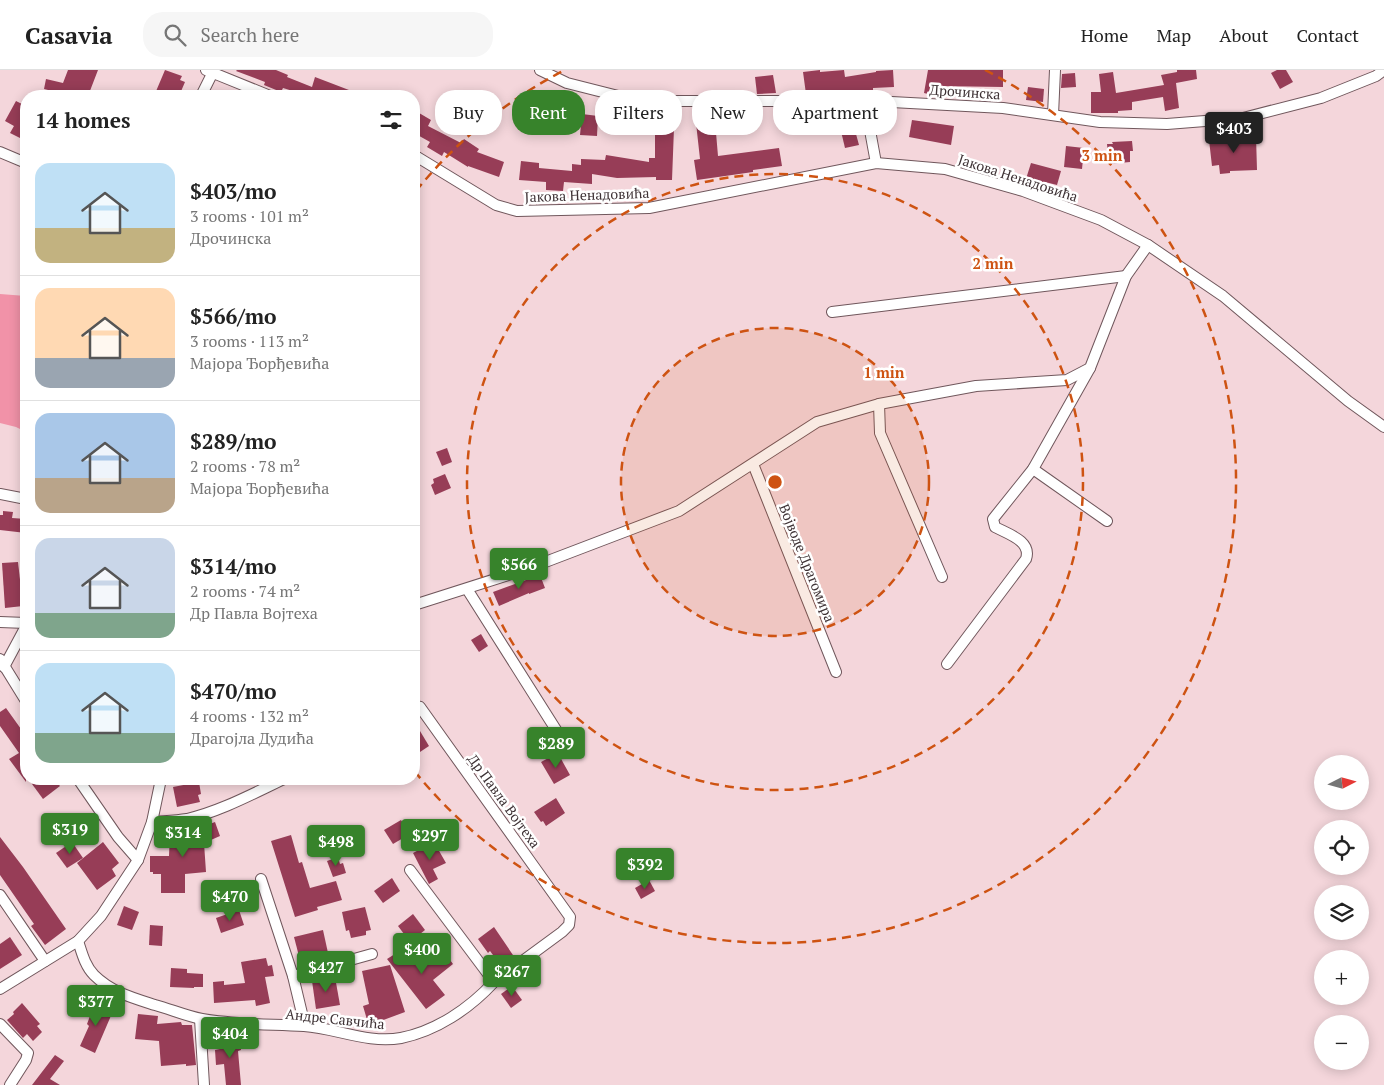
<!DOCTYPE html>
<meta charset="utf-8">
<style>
:root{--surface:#fff;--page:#f6f6f6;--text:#222;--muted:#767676;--line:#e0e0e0;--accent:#37832b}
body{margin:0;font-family:"PT Serif",serif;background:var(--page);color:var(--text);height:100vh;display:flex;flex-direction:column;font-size:19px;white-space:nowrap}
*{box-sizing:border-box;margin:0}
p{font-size:16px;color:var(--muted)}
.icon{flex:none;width:28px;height:28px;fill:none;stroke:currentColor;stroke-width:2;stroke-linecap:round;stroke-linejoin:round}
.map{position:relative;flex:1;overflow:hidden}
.side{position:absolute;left:20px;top:20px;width:400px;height:695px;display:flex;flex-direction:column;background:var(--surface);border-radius:20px;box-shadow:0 2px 12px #0003}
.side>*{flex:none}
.banner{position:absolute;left:435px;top:20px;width:475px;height:45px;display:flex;gap:10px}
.needle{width:32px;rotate:84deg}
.controls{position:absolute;left:1314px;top:685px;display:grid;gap:10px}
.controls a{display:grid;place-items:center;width:55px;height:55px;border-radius:50%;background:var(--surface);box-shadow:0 2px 12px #0003;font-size:25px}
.price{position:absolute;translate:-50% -42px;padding:0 11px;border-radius:5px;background:var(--accent);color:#fff;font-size:16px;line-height:32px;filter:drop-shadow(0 1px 2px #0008)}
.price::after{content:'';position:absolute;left:50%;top:30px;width:15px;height:11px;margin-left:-8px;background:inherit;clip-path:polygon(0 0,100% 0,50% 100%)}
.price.selected{background:#222;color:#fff}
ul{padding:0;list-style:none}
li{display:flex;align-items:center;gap:15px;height:125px;padding:0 15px}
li+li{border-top:1px solid var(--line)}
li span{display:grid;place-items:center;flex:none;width:140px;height:100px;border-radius:15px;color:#555}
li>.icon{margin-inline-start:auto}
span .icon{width:60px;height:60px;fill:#fffc;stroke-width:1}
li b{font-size:21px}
h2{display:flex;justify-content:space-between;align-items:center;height:60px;padding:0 15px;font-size:21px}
.pill{padding:0 18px;border-radius:20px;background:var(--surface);box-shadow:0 2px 12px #0003;font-size:18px;line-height:45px}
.pill.selected{background:var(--accent);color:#fff}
header{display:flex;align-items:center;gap:30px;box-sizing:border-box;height:70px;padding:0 25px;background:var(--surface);border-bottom:1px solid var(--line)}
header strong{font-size:24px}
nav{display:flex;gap:28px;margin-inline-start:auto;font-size:18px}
.search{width:350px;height:45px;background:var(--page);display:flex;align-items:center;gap:12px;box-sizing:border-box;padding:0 18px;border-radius:20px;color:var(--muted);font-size:19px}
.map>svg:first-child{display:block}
</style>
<header>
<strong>Casavia</strong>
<div class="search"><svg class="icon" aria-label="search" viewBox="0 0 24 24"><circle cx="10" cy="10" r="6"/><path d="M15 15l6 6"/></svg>Search here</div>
<nav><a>Home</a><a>Map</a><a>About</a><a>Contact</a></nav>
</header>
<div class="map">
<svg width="1384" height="1015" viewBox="0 0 1384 1015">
<rect width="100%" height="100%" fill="#f4d6db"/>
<path fill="#f192a8" d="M0,224L26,226V362L16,357L0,353Z"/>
<g fill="#973d57">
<path d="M68,0H98L88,26H48L52,21L44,19L46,9L63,13Z"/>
<path d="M165,0L182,6L180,10L185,12L179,26H154Z"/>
<path d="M237,0H276L288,5L287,7L312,17L315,7L362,25V26H309L283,18L281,22L264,15L265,12L236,1Z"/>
<path d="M820,0V2L844,0L845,7L876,2V1L893,0L894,17L873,18V20L844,24H806L803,2Z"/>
<path d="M928,0H1003V17L937,16L935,26L924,23Z"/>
<path d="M1177,0H1196L1197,9L1176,13L1179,38L1165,41L1163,27L1132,32V40L1118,41V43H1091V22H1101L1099,4L1113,2L1116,23L1164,15L1161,5L1177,2Z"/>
<path d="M1277,0H1286L1293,12L1280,19L1271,3Z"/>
<path d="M1075,3L1076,17L1061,18L1062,4Z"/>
<path d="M773,5L776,23L757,24L755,7Z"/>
<path d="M1028,17L1044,19L1043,32L1026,30Z"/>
<path d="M16,31L26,36V71L10,63L14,56L5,51Z"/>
<path d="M414,40L431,50L428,56L461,73L464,69L479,79L477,82L504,92L499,107L468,96V97L444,82L442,86L427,77L430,72L414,63Z"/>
<path d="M582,44L598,46L597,66L580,65Z"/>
<path d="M912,50L954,56L951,75L909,67Z"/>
<path d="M715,51L718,86L779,78L782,96L753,100V102L697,110L694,90L700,89L696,53Z"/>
<path d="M853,53L859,75L845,78L840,57Z"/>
<path d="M655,58H674L672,110H656V107L617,108L592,104V114L564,112L563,121L546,120V112L519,110L521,91L539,93V98L572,101V94L581,95V89L605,90L606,85L649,92V88H655Z"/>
<path d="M1241,66H1256L1257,100L1230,101V103L1220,104L1219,95L1212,96L1209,70Z"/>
<path d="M1132,71L1133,81H1130V92L1109,94L1107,74H1113L1112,72Z"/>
<path d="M1066,76L1084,78L1082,99L1064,97Z"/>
<path d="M1031,93L1061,101L1057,115L1045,112L1044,118L1025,112Z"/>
<path d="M447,378L452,392L442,396L436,382Z"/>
<path d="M445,404L451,418L435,425L431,415L434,413L433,409Z"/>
<path d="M3,441L13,442L12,448L26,449V463L0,460V445H3Z"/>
<path d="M18,492L23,536L5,538L2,493Z"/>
<path d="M540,505L545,518L529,524V523L499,536L493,522Z"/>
<path d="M481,564L488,576L479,582L471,570Z"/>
<path d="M6,638L26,666V712L9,689L19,683L0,656V642Z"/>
<path d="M414,651L429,676L414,686Z"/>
<path d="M554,685L556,690L560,687L570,705L554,714L541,692Z"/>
<path d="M40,709H54L60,716L43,729L32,714Z"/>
<path d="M199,712L201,724L198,725L200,732L177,737L173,717Z"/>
<path d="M556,728L565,743L546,756L543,751L541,752L534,742Z"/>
<path d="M401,750L410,764L393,774L384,760Z"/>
<path d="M215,752L220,766L204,773L206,802L185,804V823H161V804H153V802H150V786H169L170,761H192Z"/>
<path d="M291,765L299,793L302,792L310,818L336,811L342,830L317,837L318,840L295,847L271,771Z"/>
<path d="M0,767L23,797L66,859L45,875L31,856L34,854L0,805Z"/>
<path d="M72,772L83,788L67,798L56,783Z"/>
<path d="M103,772L119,793L112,799L116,806L97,820L77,793Z"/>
<path d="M434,772L446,793L433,799L438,809L429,814L413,783Z"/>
<path d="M338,787L340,794L343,793L346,803L333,807L327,791Z"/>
<path d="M392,808L400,821L383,833L374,821Z"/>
<path d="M649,810L655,821L641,829L635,818Z"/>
<path d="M124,836L139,842L132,860L117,855Z"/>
<path d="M365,837L371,860L366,861V865L351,868L349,860L346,861L342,842Z"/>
<path d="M239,840L244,855L221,863L216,848Z"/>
<path d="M413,844L425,860L410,872L398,856Z"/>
<path d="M150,855L163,856L162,876L149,875Z"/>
<path d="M494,857L515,888L502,897L490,881L488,883L478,869Z"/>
<path d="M323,860L328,883L300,890L294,867Z"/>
<path d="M10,867L22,885L0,899V874Z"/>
<path d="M406,877L419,898L442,879L453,894L433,910L445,925L426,939L387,889Z"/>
<path d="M266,888L268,896L272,895L274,906L265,907L270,933L256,936L255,930L214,933L213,912L224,911V915L245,913L241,892Z"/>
<path d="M390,895L405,942L378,952L377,950L368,953L363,936L369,934L362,901Z"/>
<path d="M171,898L187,899V903L203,904V917H194V918L170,917Z"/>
<path d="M335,907L340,935L316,939L312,911Z"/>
<path d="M512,916L522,930L511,938L501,924Z"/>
<path d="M22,933L40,954L37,956L42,962L33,971L27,964L23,968L7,950L14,944L13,942Z"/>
<path d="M95,933L113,941L95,983L80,976L89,956L87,954Z"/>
<path d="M138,944L158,946L157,954L181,952L182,955H192L196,995L186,996V994L161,996L159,971L135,969Z"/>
<path d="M240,966L241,980L238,981L241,1015H226L224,994L216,995L215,980L220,979L219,968Z"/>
<path d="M55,985L64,991L50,1009L60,1015H32Z"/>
</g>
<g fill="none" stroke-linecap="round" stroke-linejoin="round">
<defs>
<g id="street">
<path d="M206,0L270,26"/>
<path d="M540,0L567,13L638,31H873L1003,38L1100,52L1167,54L1243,48L1321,28L1376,6L1384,0"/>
<path d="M201,26L212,4"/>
<path d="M873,31L869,55L876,93"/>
<path d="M1053,45L1055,0"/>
<path d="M0,82L26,93"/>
<path d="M414,85L496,135L517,141L649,138L876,93L945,99L1023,121L1101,150L1148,175L1223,226L1348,331L1384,357"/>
<path d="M832,242L1126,206"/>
<path d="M879,334L880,363L942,507"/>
<path d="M753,394L836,602"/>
<path d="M1033,399L1107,451"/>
<path d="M0,424L26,429"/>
<path d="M467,519L565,674"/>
<path d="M414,535L527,499L679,441L817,352L879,334L976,316L1067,310L1090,298L1126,206L1148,175"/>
<path d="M0,552L26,553"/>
<path d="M0,589L26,631"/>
<path d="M947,594L1026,489C1032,471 1008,464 995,457L993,449L1033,399L1090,298"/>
<path d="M4,597L26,556"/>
<path d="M414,640L420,637L570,847L569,855L562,862L494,912"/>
<path d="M78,709L118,767L138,790"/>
<path d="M152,752C163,751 175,751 187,749C221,741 252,724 284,709"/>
<path d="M261,809L293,906L305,956"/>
<path d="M0,825L45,891"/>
<path d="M78,871C82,883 85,896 94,905C111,922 133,928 155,935C170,939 186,946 202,949C236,955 270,954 304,956C336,958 368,974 401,968C436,961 469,939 494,912L410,800"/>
<path d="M293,906L372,884"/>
<path d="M0,919L78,871L101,846L138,790L152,752L161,709"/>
<path d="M200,949L204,1015"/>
<path d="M0,954L28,983L26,990L10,1015"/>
</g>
</defs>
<use href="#street" stroke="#70575c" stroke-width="12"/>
<use href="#street" stroke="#fff" stroke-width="10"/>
</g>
<circle cx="775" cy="412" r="154" fill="#ce5312" fill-opacity=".12"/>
<g fill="none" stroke="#ce5312" stroke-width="2.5" stroke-dasharray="9 6">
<circle cx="775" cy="412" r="154"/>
<circle cx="775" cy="412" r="308"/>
<path d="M416 121A462 462 0 0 1 565 0M985 0A462 462 0 1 1 416 703"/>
</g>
<g text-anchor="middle" stroke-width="5" stroke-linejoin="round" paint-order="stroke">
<g font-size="14" fill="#3e3235" stroke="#fff">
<text transform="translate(965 22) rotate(4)" y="5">Дрочинска</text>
<text transform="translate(1018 108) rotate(18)" y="5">Јакова Ненадовића</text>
<text transform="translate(587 125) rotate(-2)" y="5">Јакова Ненадовића</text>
<text transform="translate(807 493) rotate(68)" y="5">Војводе Драгомира</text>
<text transform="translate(504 731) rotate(54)" y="5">Др Павла Војтеха</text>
<text transform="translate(335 949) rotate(6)" y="5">Андре Савчића</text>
</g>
</g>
<circle cx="775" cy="412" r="8" fill="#ce5312" stroke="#fff" stroke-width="2.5"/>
<g font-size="15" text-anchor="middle" font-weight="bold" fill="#ce5312" stroke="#fff" stroke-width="5" stroke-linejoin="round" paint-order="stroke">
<text x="1102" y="91">3 min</text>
<text x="993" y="199">2 min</text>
<text x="884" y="308">1 min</text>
</g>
</svg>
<div class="controls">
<a><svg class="needle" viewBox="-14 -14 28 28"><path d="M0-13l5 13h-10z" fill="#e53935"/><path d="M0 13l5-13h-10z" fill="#767676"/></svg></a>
<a><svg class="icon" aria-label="locate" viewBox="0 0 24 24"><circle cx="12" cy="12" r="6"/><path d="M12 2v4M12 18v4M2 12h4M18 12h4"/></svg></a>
<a><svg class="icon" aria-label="layers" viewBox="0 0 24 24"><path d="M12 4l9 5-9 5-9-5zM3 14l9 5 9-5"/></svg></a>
<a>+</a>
<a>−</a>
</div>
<b class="price selected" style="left:1234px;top:84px">$403</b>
<b class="price" style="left:519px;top:520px">$566</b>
<b class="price" style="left:556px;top:699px">$289</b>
<b class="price" style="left:70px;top:785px">$319</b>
<b class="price" style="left:183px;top:788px">$314</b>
<b class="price" style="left:430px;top:791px">$297</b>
<b class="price" style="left:336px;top:797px">$498</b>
<b class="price" style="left:645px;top:820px">$392</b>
<b class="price" style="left:230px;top:852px">$470</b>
<b class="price" style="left:422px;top:905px">$400</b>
<b class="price" style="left:326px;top:923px">$427</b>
<b class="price" style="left:512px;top:927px">$267</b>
<b class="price" style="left:96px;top:957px">$377</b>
<b class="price" style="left:230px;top:989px">$404</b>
<div class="banner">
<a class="pill">Buy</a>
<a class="pill selected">Rent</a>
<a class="pill">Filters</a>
<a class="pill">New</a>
<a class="pill">Apartment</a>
</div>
<section class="side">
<h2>14 homes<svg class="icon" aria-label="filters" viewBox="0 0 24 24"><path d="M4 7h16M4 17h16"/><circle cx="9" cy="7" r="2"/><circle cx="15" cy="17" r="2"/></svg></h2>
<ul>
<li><span style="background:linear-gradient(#bfe0f5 65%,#c2b280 0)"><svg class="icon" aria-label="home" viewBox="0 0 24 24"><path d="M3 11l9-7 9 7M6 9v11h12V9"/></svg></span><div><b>$403/mo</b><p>3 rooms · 101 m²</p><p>Дрочинска</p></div></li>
<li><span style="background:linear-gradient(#ffd9b3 70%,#9aa5b1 0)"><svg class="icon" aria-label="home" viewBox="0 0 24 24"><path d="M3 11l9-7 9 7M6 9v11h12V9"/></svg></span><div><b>$566/mo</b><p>3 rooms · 113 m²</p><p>Мајора Ђорђевића</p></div></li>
<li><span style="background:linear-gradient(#a9c7e8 65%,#b9a48a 0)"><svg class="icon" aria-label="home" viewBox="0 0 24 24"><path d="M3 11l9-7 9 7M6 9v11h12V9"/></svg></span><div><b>$289/mo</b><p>2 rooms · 78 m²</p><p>Мајора Ђорђевића</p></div></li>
<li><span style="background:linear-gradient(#c9d6e8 75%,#7fa58c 0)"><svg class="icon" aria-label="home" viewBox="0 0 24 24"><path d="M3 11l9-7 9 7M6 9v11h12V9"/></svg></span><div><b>$314/mo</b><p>2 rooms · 74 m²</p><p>Др Павла Војтеха</p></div></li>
<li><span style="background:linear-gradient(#bfe0f5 70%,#7fa58c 0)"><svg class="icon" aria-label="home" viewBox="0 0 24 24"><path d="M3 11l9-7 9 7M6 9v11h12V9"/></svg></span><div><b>$470/mo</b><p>4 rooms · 132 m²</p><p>Драгојла Дудића</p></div></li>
</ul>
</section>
</div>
